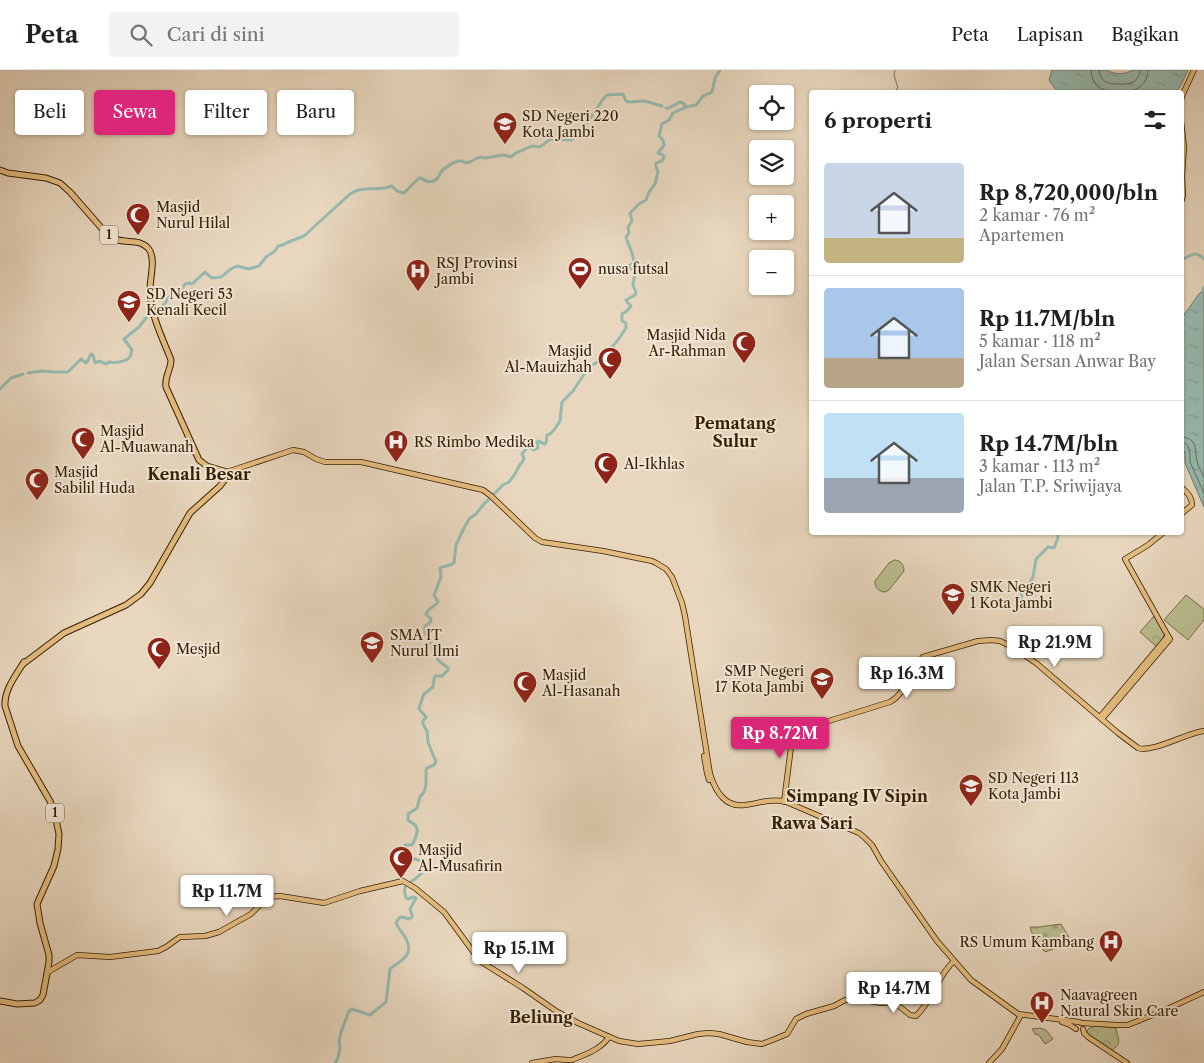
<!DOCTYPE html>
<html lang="id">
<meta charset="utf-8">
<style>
:root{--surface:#fff;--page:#f2f2f2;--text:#202124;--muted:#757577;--line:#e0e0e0;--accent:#db2777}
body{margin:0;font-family:"Libre Caslon Text",serif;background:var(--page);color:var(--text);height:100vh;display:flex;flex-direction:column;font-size:19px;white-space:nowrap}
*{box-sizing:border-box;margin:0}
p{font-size:16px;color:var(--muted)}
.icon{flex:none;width:28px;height:28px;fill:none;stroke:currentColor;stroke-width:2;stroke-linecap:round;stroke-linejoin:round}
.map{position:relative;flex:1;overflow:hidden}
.panel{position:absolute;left:809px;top:20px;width:375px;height:445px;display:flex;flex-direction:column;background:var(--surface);border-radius:5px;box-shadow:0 1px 4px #0004}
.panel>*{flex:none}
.top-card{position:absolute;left:15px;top:20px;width:475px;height:45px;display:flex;gap:10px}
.controls{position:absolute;left:749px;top:15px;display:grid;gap:10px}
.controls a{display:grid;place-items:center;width:45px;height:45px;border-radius:5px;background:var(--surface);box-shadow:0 1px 4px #0004;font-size:25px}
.price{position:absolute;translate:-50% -42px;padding:0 11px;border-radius:5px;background:#fff;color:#222;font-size:16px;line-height:32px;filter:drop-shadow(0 1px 2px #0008)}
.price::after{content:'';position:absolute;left:50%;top:30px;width:15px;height:11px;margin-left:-8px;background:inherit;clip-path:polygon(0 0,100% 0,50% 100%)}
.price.selected{background:var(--accent);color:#fff}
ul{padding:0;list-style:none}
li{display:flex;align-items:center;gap:15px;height:125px;padding:0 15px}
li+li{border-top:1px solid var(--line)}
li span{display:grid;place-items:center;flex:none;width:140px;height:100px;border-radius:5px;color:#555}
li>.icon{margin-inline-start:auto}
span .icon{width:60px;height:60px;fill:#fffc;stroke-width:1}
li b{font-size:21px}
h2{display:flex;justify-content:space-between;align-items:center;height:60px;padding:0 15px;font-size:21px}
.pill{padding:0 18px;border-radius:5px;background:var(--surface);box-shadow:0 1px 4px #0004;font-size:18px;line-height:45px}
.pill.selected{background:var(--accent);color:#fff}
header{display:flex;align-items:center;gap:30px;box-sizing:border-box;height:70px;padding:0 25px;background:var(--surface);border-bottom:1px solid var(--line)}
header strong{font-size:24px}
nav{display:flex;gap:28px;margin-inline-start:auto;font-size:18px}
.search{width:350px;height:45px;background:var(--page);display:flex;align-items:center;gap:12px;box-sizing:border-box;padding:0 18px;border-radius:5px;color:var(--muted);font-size:19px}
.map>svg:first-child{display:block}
</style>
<header>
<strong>Peta</strong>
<div class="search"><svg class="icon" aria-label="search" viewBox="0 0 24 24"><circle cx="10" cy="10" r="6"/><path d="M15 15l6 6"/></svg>Cari di sini</div>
<nav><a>Peta</a><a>Lapisan</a><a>Bagikan</a></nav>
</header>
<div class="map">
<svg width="1204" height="993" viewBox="0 0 1204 993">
<defs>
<pattern id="cemetery-stones" width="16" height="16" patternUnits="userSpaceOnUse" patternTransform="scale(1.25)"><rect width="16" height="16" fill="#b9bd8f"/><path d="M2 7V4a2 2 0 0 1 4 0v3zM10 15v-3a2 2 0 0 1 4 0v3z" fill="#a0a27a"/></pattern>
<pattern id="park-crowns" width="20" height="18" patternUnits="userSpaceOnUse" patternTransform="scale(1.25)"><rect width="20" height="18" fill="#b9bd8f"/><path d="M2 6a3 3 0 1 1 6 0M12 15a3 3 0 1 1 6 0" fill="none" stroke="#a0a27a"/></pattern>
<pattern id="water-ripples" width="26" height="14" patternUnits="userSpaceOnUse" patternTransform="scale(1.25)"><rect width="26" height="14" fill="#97bab0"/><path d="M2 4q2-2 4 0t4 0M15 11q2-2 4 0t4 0" fill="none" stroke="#839f96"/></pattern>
</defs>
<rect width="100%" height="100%" fill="#e8d7be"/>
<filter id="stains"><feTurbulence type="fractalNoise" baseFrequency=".004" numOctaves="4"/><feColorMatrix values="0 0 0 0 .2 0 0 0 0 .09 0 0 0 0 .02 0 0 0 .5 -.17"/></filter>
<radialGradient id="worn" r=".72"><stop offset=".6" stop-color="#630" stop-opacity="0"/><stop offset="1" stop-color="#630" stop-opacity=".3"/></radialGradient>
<g fill="#b9bd8f" stroke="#776e48">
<path d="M894,490C900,490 904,494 904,501L889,520L885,522C879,522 874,517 875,511L889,493Z"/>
<path d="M1186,525L1204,539V550L1188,570L1164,550Z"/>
<path d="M1040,958L1046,960L1053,969L1045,974L1038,964L1036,965L1032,959Z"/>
</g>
<path fill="url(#cemetery-stones)" stroke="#776e48" d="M1061,854L1070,869L1056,878L1045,882C1039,875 1032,866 1030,857H1039Z"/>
<g fill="url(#park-crowns)" stroke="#776e48">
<path d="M1154,546C1164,561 1169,561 1157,577L1140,562Z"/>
<path d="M1095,956L1116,958C1118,970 1123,973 1111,981L1087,964L1088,959Z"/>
</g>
<g fill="url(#water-ripples)" stroke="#707c6a">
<path d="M1052,0H1107C1114,5 1125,5 1132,0H1188L1181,15L1176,22H1058C1055,18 1052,15 1049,10Z"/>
<path d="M1204,220V437L1185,393V384L1181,371V249L1199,224Z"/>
</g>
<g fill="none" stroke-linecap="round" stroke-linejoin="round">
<g stroke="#666c58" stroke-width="1">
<path d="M1091,0C1092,18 1104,22 1120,22C1135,22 1147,17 1148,0"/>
<path d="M1099,0C1100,13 1109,14 1120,14C1130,15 1139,12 1140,0"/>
<path d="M1181,367C1199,368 1194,380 1197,391C1198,397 1202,402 1204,407"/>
<path d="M1181,373H1185L1188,376L1190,383V392L1204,423"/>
</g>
<path stroke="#707c6a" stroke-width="1" d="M894,22L898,18L894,5L895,0"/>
<g stroke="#97bab0" stroke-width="3">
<path d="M666,38H669L680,32L683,33L686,37"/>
<path d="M1181,191C1190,185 1195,180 1204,189"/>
<path d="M1203,220L1204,217"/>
<path d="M56,302H68L81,289L86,293L87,292L91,284L93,285L95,293L99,291L106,294L109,292C115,293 125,292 129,288C131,286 131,283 132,280L124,269L139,257L149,244L163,236L170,226L180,222L185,214L190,213L191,214L193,213L205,202L212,208L221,207L231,199L237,196L249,199L259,196L266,187L275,181L278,176L283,175L286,173L304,166L350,124C363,116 370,120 384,118C387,118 390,116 392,116L397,121L404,123L419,108H421C427,113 435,113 439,106C440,104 440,103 441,102C443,99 455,91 459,91C462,91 464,92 467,93L480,87L485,88L504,85L511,87L516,83L532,76L539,77L543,75L550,69L571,70L579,64L604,28L607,25L623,24L626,31L628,32L645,31L662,36"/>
<path d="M28,303L42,301L55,302"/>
<path d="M0,319L11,308L23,304"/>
<path d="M493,425L503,415L509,412L515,404L519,396L523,391L524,388L522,384L526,379L528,377L534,380L538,378L537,373L538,371L545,374L546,373L547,365L550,364L554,360L560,351L562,332L573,321L589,297L601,290L618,270L626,258V253L622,251V244L627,241L631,236L627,232L626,230L635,225L636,222L633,215L635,202L629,196L634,193C634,184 628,175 626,167L629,163L628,157L632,151L630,143L639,134L646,130L649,122L655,114L658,102L656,97V93L662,91L664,87L663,85L658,83L664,75L663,70L659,66L662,54L669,50L673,43L686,37L696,35L703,26L712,22L715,8L720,0"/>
<path d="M1021,529L1022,519L1030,513L1033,507L1036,489L1048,477L1054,478L1058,468L1057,462"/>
<path d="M335,993L338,988L340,978L339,971L341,962L349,941L352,939L370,945L386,932L390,899C403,889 415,885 405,867C402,862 398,858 396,853L399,848L402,847L409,849L412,847V845L410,839L416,828L413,827L408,829L406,828C405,824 403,819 406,816C407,814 408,814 409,813C417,808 427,801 424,792C414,787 402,791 405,775H412C415,770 420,759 415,755C413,753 410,752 408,750V744L417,738L420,727L424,722L426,715V700L427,698L434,695L436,691L433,685L428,672L427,661L423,654V651L426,647C424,643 420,642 419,638L424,624L433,617L434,609L435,606H442L448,600V598L438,590L432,574L425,563V556L430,553L431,549L426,544C428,538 435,537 438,532L434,525L441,507L440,498L442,497L450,495L454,493L456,475L464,458L469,449L476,444L483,435L489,429"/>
</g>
<defs>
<g id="major">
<path d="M1181,30L1182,26L1194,0"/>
<path d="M1181,51L1184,77L1182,106L1183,126L1181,132"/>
<path d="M227,402L293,380L304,382L316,389L325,392H361L483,420L491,426L535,468L542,472L603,481L652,491L656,493L666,499L672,507L682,533L685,546L710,704C715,720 725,738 745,735C761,733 766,729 784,731L859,763L864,767L872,775L881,791L937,871L971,910L1018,944L1079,952"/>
<path d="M225,410L238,402"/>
<path d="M1181,417C1187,422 1192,427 1192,435L1181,444"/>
<path d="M1100,647L1168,566"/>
<path d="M1102,649L1170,569L1168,566L1125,489L1148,475L1164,462"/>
<path d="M704,686L707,703L709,710"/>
<path d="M784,732L791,677L797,665L806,658L890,632C906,623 912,600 923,587L978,571L992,570L1000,571L1014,578L1036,593L1118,663L1138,678C1153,683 1186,663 1204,661"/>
<path d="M48,902L77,885L110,887L158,881L166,877L180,867L205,866L219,862L251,844L264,831L269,827L280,826L324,833L360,821L403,811L415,818L444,842L480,891L523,918L556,941L578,953L619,971L638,974L649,973L670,971L698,964L709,963L719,964L747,972L762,974L775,969L787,964L796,949L806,944L834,936L845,930L859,929L881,933L894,932L910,945L916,946C933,930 938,905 954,891"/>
<path d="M1062,952L1070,955L1076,959"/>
<path d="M1081,953L1117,955H1128L1165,940L1204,922"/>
<path d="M1083,959L1084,963L1088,967L1127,993"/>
<path d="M532,993L556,989L568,990H572C586,984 600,980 609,967"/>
<path d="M989,993L1002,979L1021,945"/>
</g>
<g id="highway">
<path d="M0,100L8,103L46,108L60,113L70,122L105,162C109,165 113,169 118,170C129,173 139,169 148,178C157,188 149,210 150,223C151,246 163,269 171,290C171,300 164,307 166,317L199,390L207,396L227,402L226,408L220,416L190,443L150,513L141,524L126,535L64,563L23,594"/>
<path d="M0,931L17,934L35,933L40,930L43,925L49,892V885L40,853L37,834L54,796L58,779L59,764L55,745L50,731L18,676L5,636C4,620 16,605 24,592"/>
</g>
</defs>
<use href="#major" stroke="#351f00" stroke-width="6"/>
<use href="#highway" stroke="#351f00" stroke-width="7"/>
<use href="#major" stroke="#e4bc7f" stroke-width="4.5"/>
<use href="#highway" stroke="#e4bc7f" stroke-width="5"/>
</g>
<defs>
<symbol id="school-pin" viewBox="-11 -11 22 30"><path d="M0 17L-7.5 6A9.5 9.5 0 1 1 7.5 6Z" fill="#8f2418" stroke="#f0e5d5"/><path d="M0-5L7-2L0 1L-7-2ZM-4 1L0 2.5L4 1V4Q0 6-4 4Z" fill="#fff"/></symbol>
<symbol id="mosque-pin" viewBox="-11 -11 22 30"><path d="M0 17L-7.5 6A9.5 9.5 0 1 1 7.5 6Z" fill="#8f2418" stroke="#f0e5d5"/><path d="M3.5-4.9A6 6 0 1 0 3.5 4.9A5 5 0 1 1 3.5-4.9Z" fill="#fff"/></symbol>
<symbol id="stadium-pin" viewBox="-11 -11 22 30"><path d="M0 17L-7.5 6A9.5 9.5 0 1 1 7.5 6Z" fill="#8f2418" stroke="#f0e5d5"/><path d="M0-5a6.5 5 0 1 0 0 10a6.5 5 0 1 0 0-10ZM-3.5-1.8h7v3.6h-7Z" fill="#fff"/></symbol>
<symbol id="hospital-pin" viewBox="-11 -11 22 30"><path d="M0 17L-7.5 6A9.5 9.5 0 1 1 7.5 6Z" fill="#8f2418" stroke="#f0e5d5"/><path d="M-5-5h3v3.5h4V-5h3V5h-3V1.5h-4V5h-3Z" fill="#fff"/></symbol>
</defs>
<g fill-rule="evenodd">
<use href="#school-pin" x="491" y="40" width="28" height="38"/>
<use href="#mosque-pin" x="124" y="131" width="28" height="38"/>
<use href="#stadium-pin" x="566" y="185" width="28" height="38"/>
<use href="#hospital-pin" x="404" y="187" width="28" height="38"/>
<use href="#school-pin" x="115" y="218" width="28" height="38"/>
<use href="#mosque-pin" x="730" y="259" width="28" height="38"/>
<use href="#mosque-pin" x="596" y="275" width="28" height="38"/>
<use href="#mosque-pin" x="69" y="355" width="28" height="38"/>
<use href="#hospital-pin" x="382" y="358" width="28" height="38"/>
<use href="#mosque-pin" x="592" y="380" width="28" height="38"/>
<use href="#mosque-pin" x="23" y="396" width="28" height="38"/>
<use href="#school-pin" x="939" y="511" width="28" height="38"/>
<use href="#school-pin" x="358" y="559" width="28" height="38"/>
<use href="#mosque-pin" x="145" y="565" width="28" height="38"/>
<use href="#school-pin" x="808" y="595" width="28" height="38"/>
<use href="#mosque-pin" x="511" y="599" width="28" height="38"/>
<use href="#school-pin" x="957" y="702" width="28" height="38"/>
<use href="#mosque-pin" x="387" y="774" width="28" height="38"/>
<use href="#hospital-pin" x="1097" y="858" width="28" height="38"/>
<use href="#hospital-pin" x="1028" y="919" width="28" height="38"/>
</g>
<g text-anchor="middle" stroke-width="4" stroke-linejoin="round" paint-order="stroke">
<g fill="#f0e5d5" stroke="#6d5a40" stroke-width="1">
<rect x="100" y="155.5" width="18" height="19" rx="4"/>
<rect x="46" y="733.5" width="18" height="19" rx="4"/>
</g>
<g font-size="12" font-weight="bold" fill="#351f00">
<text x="109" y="169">1</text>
<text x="55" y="747">1</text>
</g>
<g font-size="14" fill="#351f00" stroke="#f0e5d5" text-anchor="start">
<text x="522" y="51">SD Negeri 220<tspan x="522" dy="16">Kota Jambi</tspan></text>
<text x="156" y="142">Masjid<tspan x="156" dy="16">Nurul Hilal</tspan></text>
<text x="436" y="198">RSJ Provinsi<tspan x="436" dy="16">Jambi</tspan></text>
<text x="598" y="204">nusa futsal</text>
<text x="146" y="229">SD Negeri 53<tspan x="146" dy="16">Kenali Kecil</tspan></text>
<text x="726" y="270" text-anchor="end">Masjid Nida<tspan x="726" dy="16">Ar-Rahman</tspan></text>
<text x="592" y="286" text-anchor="end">Masjid<tspan x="592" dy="16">Al-Mauizhah</tspan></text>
<text x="100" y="366">Masjid<tspan x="100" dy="16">Al-Muawanah</tspan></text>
<text x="414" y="377">RS Rimbo Medika</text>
<text x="624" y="399">Al-Ikhlas</text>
<text x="54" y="407">Masjid<tspan x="54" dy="16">Sabilil Huda</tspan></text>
<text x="970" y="522">SMK Negeri<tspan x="970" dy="16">1 Kota Jambi</tspan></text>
<text x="390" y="570">SMA IT<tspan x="390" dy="16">Nurul Ilmi</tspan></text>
<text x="176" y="584">Mesjid</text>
<text x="804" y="606" text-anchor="end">SMP Negeri<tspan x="804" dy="16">17 Kota Jambi</tspan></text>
<text x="542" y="610">Masjid<tspan x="542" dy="16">Al-Hasanah</tspan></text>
<text x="988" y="713">SD Negeri 113<tspan x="988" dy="16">Kota Jambi</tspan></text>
<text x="418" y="785">Masjid<tspan x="418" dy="16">Al-Musafirin</tspan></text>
<text x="1094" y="877" text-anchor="end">RS Umum Kambang</text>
<text x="1060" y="930">Naavagreen<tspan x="1060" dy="16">Natural Skin Care</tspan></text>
</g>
<g font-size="16" font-weight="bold" fill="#351f00" stroke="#f0e5d5">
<text x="735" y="359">Pematang<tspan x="735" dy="18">Sulur</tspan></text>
<text x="199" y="410">Kenali Besar</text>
<text x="857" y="732">Simpang IV Sipin</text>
<text x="812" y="759">Rawa Sari</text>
<text x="541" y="953">Beliung</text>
</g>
</g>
<rect width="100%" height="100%" filter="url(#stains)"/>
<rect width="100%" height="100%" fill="url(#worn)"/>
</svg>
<div class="controls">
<a><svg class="icon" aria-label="locate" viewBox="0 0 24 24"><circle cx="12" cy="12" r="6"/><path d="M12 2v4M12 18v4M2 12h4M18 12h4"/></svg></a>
<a><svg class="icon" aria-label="layers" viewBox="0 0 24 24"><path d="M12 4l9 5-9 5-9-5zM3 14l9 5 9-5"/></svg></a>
<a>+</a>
<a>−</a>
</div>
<b class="price" style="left:1055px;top:598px">Rp 21.9M</b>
<b class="price" style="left:907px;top:629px">Rp 16.3M</b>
<b class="price selected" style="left:780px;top:689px">Rp 8.72M</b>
<b class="price" style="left:227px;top:847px">Rp 11.7M</b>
<b class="price" style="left:519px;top:904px">Rp 15.1M</b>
<b class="price" style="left:894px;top:944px">Rp 14.7M</b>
<div class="top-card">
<a class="pill">Beli</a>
<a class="pill selected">Sewa</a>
<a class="pill">Filter</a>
<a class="pill">Baru</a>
</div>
<section class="panel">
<h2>6 properti<svg class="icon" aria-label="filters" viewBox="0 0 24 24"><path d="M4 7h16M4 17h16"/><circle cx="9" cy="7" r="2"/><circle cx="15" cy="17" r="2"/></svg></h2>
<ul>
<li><span style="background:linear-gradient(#c9d6e8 75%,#c2b280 0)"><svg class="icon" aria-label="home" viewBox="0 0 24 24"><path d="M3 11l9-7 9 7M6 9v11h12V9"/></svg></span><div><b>Rp 8,720,000/bln</b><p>2 kamar · 76 m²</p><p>Apartemen</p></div></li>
<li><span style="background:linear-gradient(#a9c7e8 70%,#b9a48a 0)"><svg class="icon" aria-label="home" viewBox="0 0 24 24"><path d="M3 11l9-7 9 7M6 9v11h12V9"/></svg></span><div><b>Rp 11.7M/bln</b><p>5 kamar · 118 m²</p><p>Jalan Sersan Anwar Bay</p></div></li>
<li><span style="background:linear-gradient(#bfe0f5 65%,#9aa5b1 0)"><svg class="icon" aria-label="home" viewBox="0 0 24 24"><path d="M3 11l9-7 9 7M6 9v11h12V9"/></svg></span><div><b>Rp 14.7M/bln</b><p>3 kamar · 113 m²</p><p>Jalan T.P. Sriwijaya</p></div></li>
</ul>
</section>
</div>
